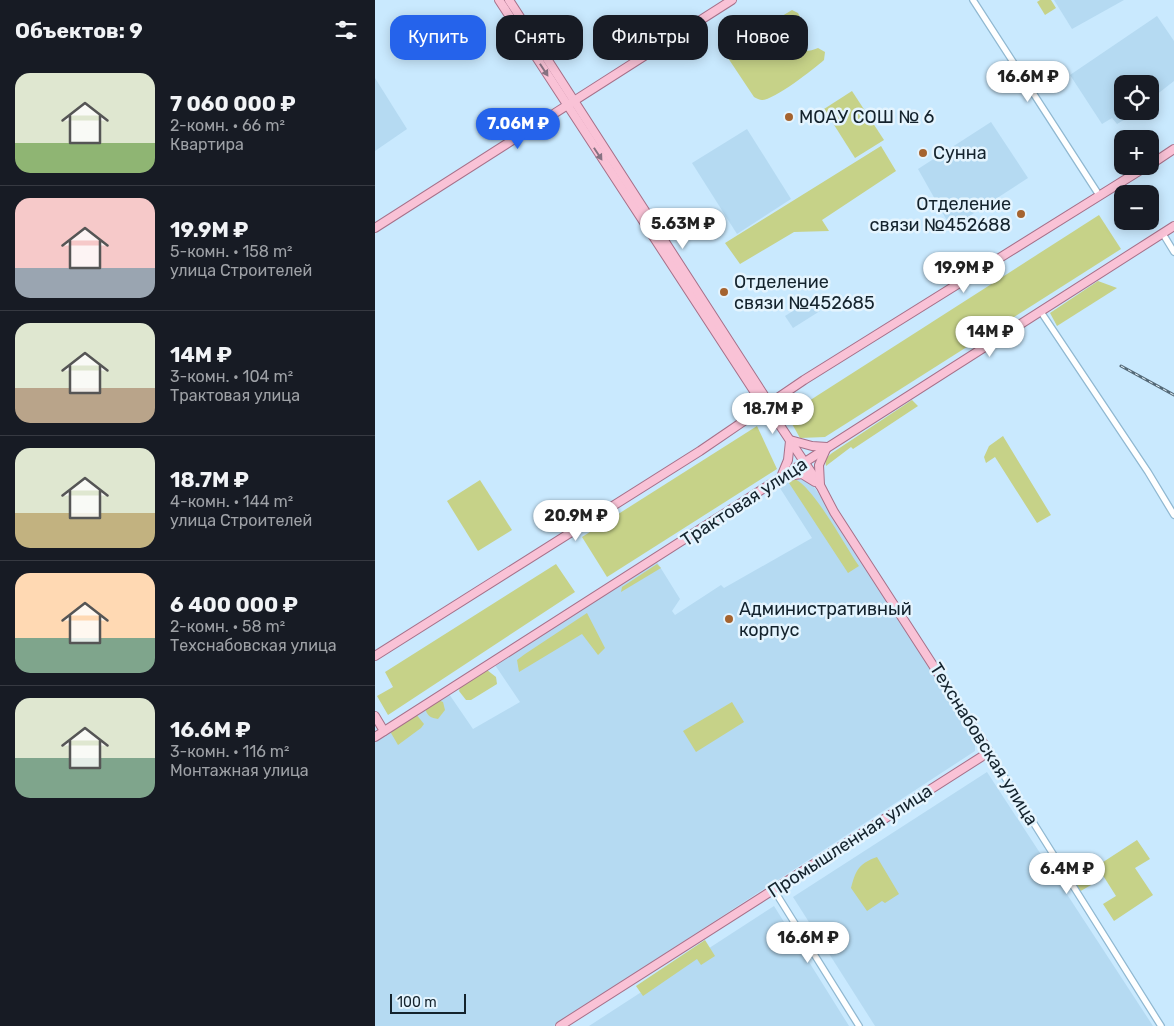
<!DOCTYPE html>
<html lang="ru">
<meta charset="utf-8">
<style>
:root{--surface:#171b24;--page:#242831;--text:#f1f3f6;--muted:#9ea1a6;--line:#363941;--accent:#2563eb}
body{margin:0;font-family:Rubik,sans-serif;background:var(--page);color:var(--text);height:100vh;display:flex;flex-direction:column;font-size:19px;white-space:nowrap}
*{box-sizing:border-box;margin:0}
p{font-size:16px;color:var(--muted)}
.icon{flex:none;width:28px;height:28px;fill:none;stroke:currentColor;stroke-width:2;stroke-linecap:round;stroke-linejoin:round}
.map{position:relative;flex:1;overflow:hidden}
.sheet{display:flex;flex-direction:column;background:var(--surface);width:375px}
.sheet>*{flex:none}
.top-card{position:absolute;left:15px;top:15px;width:475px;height:45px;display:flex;gap:10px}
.tools{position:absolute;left:739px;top:75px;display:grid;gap:10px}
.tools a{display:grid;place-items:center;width:45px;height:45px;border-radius:10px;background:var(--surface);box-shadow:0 2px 12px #0003;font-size:25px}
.scale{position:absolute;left:15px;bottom:12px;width:76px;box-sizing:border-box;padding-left:5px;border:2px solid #14232d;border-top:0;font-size:14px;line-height:18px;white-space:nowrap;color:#14232d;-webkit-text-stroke:4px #e4f4fe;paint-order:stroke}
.price{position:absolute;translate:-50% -42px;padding:0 11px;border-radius:18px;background:#fff;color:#222;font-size:16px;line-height:32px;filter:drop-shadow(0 1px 2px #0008)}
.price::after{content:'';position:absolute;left:50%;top:30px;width:15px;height:11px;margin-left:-8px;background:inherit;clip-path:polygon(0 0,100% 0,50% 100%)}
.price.selected{background:var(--accent);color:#fff}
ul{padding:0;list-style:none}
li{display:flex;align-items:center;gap:15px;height:125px;padding:0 15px}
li+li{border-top:1px solid var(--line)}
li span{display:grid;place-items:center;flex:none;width:140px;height:100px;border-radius:15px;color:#555}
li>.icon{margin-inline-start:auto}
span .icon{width:60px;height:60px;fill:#fffc;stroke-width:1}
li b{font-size:21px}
h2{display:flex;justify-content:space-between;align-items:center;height:60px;padding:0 15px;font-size:21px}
.tag{padding:0 18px;border-radius:15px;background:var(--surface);box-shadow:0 2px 12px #0003;font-size:18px;line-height:45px}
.tag.selected{background:var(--accent);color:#fff}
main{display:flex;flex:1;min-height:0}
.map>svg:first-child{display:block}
</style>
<main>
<section class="sheet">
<h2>Объектов: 9<svg class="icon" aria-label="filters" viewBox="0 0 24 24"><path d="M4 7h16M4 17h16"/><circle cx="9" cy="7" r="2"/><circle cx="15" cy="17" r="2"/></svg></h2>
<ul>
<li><span style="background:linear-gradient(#dfe7d0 70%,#8fb573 0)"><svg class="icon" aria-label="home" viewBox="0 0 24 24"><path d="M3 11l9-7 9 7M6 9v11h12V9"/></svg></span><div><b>7 060 000 ₽</b><p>2-комн. · 66 m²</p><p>Квартира</p></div></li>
<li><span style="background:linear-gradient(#f6c9c9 70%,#9aa5b1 0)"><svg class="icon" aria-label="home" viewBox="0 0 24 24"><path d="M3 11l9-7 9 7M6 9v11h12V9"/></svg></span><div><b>19.9M ₽</b><p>5-комн. · 158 m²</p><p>улица Строителей</p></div></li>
<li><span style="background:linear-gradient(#dfe7d0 65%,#b9a48a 0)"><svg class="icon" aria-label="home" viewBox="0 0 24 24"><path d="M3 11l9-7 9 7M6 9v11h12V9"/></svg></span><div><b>14M ₽</b><p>3-комн. · 104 m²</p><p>Трактовая улица</p></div></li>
<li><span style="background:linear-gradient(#dfe7d0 65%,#c2b280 0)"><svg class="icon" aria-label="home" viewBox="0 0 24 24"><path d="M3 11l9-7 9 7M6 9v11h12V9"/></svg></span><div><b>18.7M ₽</b><p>4-комн. · 144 m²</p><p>улица Строителей</p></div></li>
<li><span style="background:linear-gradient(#ffd9b3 65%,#7fa58c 0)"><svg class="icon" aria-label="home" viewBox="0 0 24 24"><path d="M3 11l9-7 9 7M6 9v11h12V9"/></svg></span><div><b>6 400 000 ₽</b><p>2-комн. · 58 m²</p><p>Техснабовская улица</p></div></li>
<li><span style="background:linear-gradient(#dfe7d0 60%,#7fa58c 0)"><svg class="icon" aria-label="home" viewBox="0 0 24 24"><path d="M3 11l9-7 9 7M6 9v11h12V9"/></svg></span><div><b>16.6M ₽</b><p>3-комн. · 116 m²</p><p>Монтажная улица</p></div></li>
</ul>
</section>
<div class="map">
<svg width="799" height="1026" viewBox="0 0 799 1026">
<rect width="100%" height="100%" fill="#c9e9fe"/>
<g fill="#b5daf2">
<path d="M679,0H749L697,29Z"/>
<path d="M782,16L799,41V81L776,99L775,105V84H748V111H764L742,124L737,118L727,124L695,75Z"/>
<path d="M0,78L32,129L0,151Z"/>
<path d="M616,122L653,178L579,226H575L543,169Z"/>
<path d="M372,129L416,199L362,234L317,163Z"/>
<path d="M437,299L445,311L418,328L410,316Z"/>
<path d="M423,475L438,485L595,727L600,741V751L179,1026H0V741L74,694L98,729L145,702L120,665L282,562L305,599L297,611L300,615L346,585L349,588L437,538L403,485L415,477Z"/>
<path d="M612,772L778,1026H500L418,897Z"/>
<path d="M399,906L474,1026H214Z"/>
</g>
<g fill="#c6d288">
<path d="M665,0H676L681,8L670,15L662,2Z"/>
<path d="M417,10L423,13L425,17L413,24L409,32C419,46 424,56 443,48L450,52L449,60C439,69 399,100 387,100C385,100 381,98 379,97L351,55L387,28Z"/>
<path d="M477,91L509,140L480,158L449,109Z"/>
<path d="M506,146L521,171L447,220L454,231L419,232L365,264L350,243Z"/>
<path d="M724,215L746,249L450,437L425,438L412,415Z"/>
<path d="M723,281L742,288L682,326L675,313Z"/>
<path d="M537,400L543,406L478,449L476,447L451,466L450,459L457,453Z"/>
<path d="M382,426L402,469L232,577L207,537Z"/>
<path d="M628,436L676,515L662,523L620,457L611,463L609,457L614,446Z"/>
<path d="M420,479C440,489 470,546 484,566L473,573L414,483Z"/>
<path d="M105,480L137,530L103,551L72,501Z"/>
<path d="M181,564L200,592L13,715L2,696L18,687L10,672Z"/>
<path d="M282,564L286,568L246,592L247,587Z"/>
<path d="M212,613L230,648L223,655L207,634L144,672L142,660L150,654Z"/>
<path d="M112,670L121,677L122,684L96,700H91L84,691L85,687Z"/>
<path d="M63,700L68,702L70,710L63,719C56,718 52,716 50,708Z"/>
<path d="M357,702L369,722L321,752L308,731Z"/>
<path d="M41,714L49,724L46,728L23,745L16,733L17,730Z"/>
<path d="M762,840L775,859L760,868L778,895L739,921L728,904L741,896L722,866Z"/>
<path d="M697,855L716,885L704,892L686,862Z"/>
<path d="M502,857L524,894L510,903L507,901L492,911L476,888C481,870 483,864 502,857Z"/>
<path d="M330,940L340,956L326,965L322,959L268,996L261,986Z"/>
</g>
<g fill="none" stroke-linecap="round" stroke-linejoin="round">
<defs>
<g id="minor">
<path d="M598,0L724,195"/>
<path d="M788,234L799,252"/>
<path d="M666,312L773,472L799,515"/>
<path d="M614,752L786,1026"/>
<path d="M399,890L484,1026"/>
</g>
<g id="major">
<path d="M124,0L392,411"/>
<path d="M134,0L394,403L400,418L446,487L459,512L614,752L185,1026"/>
<path d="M775,165L799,149"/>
<path d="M0,228L357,0"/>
<path d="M415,440L437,446L452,447L444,465L445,485"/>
<path d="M412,476L427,474L440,482"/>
<path d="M406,477L413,460L415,441"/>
<path d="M0,656L325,451L429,380L772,166"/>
<path d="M0,716L9,731"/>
<path d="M0,737L799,226"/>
</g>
</defs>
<use href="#minor" stroke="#90b8d1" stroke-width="8"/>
<use href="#major" stroke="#a67089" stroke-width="10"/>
<use href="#minor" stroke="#fff" stroke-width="5.5"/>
<use href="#major" stroke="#f9c2d6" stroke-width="8"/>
<defs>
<path id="rail" d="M746,366L799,395"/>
</defs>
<use href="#rail" stroke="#556a78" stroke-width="3"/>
<use href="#rail" stroke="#e4f4fe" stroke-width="1" stroke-dasharray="4" stroke-linecap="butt"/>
</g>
<defs><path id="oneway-solid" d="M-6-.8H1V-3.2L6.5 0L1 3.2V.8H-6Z" transform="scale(1.25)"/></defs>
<g fill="#867282">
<use href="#oneway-solid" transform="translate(169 70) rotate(57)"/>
<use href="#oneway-solid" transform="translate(223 154) rotate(57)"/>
</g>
<g fill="#a5632f" stroke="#e4f4fe" stroke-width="2">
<circle cx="414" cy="117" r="5"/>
<circle cx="548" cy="153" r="5"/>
<circle cx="646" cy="214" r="5"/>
<circle cx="349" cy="292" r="5"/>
<circle cx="354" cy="619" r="5"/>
</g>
<g text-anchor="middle" stroke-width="5" stroke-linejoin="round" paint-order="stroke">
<g font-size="18" fill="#14232d" stroke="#e4f4fe" text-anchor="start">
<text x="424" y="123">МОАУ СОШ № 6</text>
<text x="558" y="159">Сунна</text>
<text x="636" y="210" text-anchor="end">Отделение<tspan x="636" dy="21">связи №452688</tspan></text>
<text x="359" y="288">Отделение<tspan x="359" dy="21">связи №452685</tspan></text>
<text x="364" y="615">Административный<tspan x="364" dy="21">корпус</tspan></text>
</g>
<g font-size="18" fill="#14232d" stroke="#e4f4fe">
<text transform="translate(369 502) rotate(-33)" y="6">Трактовая улица</text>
<text transform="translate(609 744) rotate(58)" y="6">Техснабовская улица</text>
<text transform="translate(475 841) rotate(-33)" y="6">Промышленная улица</text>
</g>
</g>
</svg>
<div class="tools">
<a><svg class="icon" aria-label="locate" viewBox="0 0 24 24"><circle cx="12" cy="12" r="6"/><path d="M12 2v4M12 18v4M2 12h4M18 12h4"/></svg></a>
<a>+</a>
<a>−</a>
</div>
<div class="scale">100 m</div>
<b class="price" style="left:653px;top:103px">16.6M ₽</b>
<b class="price selected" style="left:143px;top:150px">7.06M ₽</b>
<b class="price" style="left:308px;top:250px">5.63M ₽</b>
<b class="price" style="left:589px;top:294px">19.9M ₽</b>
<b class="price" style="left:615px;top:358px">14M ₽</b>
<b class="price" style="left:398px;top:435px">18.7M ₽</b>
<b class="price" style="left:201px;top:542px">20.9M ₽</b>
<b class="price" style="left:692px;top:895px">6.4M ₽</b>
<b class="price" style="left:433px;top:964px">16.6M ₽</b>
<div class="top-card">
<a class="tag selected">Купить</a>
<a class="tag">Снять</a>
<a class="tag">Фильтры</a>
<a class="tag">Новое</a>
</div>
</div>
</main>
